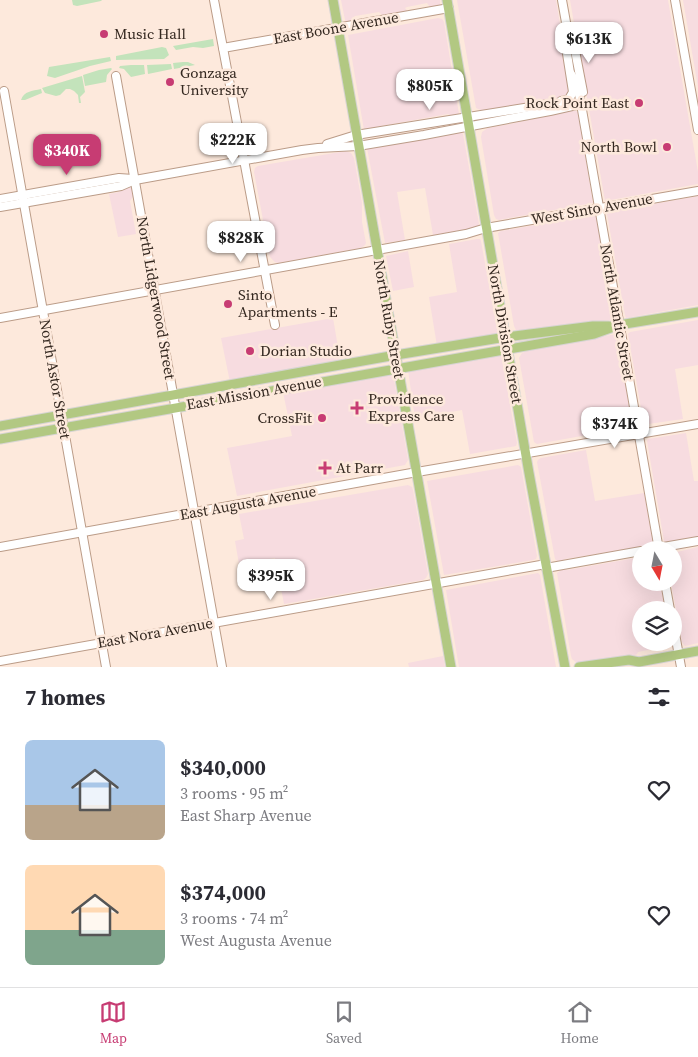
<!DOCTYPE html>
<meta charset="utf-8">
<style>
:root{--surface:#fff;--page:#f2f2f3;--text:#2b2b33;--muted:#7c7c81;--line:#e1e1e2;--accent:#c73c73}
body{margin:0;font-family:"Source Serif 4",serif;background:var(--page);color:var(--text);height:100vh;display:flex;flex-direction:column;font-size:19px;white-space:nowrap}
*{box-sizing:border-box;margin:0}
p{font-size:16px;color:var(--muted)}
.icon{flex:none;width:28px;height:28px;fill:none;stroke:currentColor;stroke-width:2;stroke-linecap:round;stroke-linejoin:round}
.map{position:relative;height:667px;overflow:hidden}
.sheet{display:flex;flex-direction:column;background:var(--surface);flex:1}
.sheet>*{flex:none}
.needle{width:32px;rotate:170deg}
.fabs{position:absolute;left:632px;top:541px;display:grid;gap:10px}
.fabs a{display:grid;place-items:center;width:50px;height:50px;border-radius:50%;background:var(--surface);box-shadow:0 5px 20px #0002;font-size:25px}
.price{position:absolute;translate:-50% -42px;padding:0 11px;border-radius:10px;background:#fff;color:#222;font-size:16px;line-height:32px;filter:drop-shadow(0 1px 2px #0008)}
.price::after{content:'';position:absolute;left:50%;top:30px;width:15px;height:11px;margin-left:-8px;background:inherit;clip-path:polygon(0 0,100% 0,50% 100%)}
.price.active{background:var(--accent);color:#fff}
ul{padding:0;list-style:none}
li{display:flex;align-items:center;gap:15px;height:125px;padding:0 25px}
li span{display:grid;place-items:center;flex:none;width:140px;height:100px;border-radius:8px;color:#555}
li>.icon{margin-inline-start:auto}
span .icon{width:60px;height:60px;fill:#fffc;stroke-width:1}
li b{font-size:21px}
h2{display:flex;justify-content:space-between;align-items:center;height:60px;padding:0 25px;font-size:21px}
.menu{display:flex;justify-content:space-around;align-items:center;height:70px;border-top:1px solid var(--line);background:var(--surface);font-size:14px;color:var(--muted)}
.menu a{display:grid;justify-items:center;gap:2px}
.menu .active{color:var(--accent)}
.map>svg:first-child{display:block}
</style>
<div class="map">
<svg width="698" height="667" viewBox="0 0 698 667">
<rect width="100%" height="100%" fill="#fde9dc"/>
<g fill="#f7dce0">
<path d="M341,0H440V5L431,8L427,3L407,7L405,8L408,12L383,16L379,12L355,16L352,18L356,21L346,23L345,20Z"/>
<path d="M457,0H556L571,90L565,98L483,111L476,108Z"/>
<path d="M570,0H668L698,172V184L605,201Z"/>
<path d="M683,0H698V87Z"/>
<path d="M438,18L442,19L444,22L459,114L452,116L448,114L381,126L377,129L364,130L348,35Z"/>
<path d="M574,110L578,112L593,203L499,220L496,219L494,215L481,137L482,132L488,128L510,124Z"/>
<path d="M461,132L463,134L479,224L478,226L475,228L433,235L425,188L397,192L405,240L385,243L367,148L368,147Z"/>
<path d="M346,151L351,153L354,158L362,203V222L366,243L365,245L361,248L278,263L275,262L270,257L254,172L255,168L258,166Z"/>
<path d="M132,187L134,195L130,201L136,234L118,237L109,194L119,192L124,188Z"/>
<path d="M698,196V305L626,318L625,315L607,214L610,212Z"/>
<path d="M594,215L597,218L613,318L610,320L562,327L520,332L516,330L514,326L498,233L501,231Z"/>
<path d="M477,239H480L481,241L498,335L437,346L429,297L457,292L449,244Z"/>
<path d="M408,251L414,287L393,291L386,256Z"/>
<path d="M333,318L340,359L230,382L221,338Z"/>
<path d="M698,320V365L675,369L683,419L648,424H645L643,420L628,334L630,332Z"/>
<path d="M616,334L617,337L625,381L632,427L537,444L534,442L519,358L522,353L527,351Z"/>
<path d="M500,355H501L517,443L516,446L470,454L462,410L415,419L408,370Z"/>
<path d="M387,374L392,377L394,380L408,460L405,465L237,496L227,448L292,436L283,392Z"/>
<path d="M686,433L694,481H698V537L667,543L664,541L647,441L648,439Z"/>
<path d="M586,450L595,501L644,493L653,542L652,545L565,559L563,561L559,562L557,561L555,559L537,462L538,460L541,458Z"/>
<path d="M518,465L521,467L537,556L536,559L533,560L444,575L427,481Z"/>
<path d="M408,485L412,487L413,490L428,574L426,578L423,580L284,604L275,558L239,564L235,541L244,539L239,514Z"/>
<path d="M698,547V643L685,646L682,642L671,583L674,582V551L677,552Z"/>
<path d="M641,557V582L660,583L664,605L662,607V610H641V642L669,643H670V647L666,649L662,647L638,652L637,654L635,655L581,663H577L572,659L571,656L557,573L563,569L567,570Z"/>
<path d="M538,573L540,575L556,667H459L446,590Z"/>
<path d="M443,656L445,667H409L408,663Z"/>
</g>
<g fill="#c3e3bb">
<path d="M72,0H102L101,1L77,6L73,5Z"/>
<path d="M213,39L214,46L203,48L193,47L176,50L173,46Z"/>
<path d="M162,47L166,48L169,55L164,59L116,60V56Z"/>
<path d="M110,57L111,61L90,66L55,78L47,76L49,67Z"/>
<path d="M183,62H188L195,65L174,69L173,63Z"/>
<path d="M171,64L172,69L148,74L147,65Z"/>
<path d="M131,65H144L145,74L131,77L124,69L119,68L120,66Z"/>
<path d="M111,68L112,69L107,75L106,82L85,86L83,75L99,70Z"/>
<path d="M82,76L85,92L80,97L81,103H79L78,95L74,91L70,89H66L60,95L56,96L45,93L42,88Z"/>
<path d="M41,89L42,93L25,100H21C24,91 32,91 41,89Z"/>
</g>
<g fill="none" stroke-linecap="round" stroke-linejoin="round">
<defs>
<g id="minor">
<path d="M214,0L275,325"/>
<path d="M675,0L698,130"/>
<path d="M567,28L573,40L583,92"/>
<path d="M223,48L449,8"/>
<path d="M571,74L577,85L581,104L659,550"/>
<path d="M116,76L222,667"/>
<path d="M4,91L106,667"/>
<path d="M561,101L569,99L573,92L565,41L567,28L562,0"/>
<path d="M327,144L356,135L549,104H569"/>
<path d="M0,199L119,178L133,179"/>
<path d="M0,207L121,186L135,180L302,150L318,148L358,146L424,135L550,111L581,104"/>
<path d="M0,318L466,234L486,228L698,191"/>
<path d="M0,547L417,472L698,424"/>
<path d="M646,550L698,541"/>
<path d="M546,568L641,551"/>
<path d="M665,582L670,610"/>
<path d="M674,628L681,667"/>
<path d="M0,661L546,564"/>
</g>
<g id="major">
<path d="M333,0L451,667"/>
<path d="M447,0L529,473L565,667"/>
<path d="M0,426L396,355L506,337L593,326H609"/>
<path d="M0,439L594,334L619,325L698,312"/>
<path d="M579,667L629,660L639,662L698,651"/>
</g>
</defs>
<use href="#minor" stroke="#bb9c88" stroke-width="10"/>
<use href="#major" stroke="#d6d4d2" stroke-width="11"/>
<use href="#minor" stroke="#fff" stroke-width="8"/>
<use href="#major" stroke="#b2c882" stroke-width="9"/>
</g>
<g fill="#c73c73" stroke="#fde9dc" stroke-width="2">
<circle cx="104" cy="34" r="5"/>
<circle cx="170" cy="82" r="5"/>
<circle cx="639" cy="103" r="5"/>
<circle cx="667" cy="147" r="5"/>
<circle cx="228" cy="304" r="5"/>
<circle cx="250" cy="351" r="5"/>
<path d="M354.5 400.5h5v5h5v5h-5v5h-5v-5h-5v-5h5z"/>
<circle cx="322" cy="418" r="5"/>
<path d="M322.5 460.5h5v5h5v5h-5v5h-5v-5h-5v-5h5z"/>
</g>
<g text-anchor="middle" stroke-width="5" stroke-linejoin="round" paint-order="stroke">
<g font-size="15" fill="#342820" stroke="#fde9dc">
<text transform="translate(336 28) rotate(-10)" y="5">East Boone Avenue</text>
<text transform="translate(592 209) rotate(-10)" y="5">West Sinto Avenue</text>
<text transform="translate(156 298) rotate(80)" y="5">North Lidgerwood Street</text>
<text transform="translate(617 312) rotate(80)" y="5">North Atlantic Street</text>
<text transform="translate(389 319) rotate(80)" y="5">North Ruby Street</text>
<text transform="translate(505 334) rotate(80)" y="5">North Division Street</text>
<text transform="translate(55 379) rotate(80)" y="5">North Astor Street</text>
<text transform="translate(254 393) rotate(-10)" y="5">East Mission Avenue</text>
<text transform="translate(248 503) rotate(-10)" y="5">East Augusta Avenue</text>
<text transform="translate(155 633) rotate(-10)" y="5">East Nora Avenue</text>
</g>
<g font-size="15" fill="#342820" stroke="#fde9dc" text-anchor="start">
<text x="114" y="39">Music Hall</text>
<text x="180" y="78">Gonzaga<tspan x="180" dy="17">University</tspan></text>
<text x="629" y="108" text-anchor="end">Rock Point East</text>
<text x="657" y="152" text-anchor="end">North Bowl</text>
<text x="238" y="300">Sinto<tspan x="238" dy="17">Apartments - E</tspan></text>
<text x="260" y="356">Dorian Studio</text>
<text x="368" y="404">Providence<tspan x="368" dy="17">Express Care</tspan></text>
<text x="312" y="423" text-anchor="end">CrossFit</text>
<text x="336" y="473">At Parr</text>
</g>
</g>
</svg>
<div class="fabs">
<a><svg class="needle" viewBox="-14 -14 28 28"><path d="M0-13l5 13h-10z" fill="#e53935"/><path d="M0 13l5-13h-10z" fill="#7c7c81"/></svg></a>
<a><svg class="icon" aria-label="layers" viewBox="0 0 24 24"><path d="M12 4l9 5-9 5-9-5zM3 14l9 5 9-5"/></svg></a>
</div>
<b class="price" style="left:589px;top:64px">$613K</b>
<b class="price" style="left:430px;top:111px">$805K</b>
<b class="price" style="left:233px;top:165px">$222K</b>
<b class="price active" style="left:67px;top:176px">$340K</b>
<b class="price" style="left:241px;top:263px">$828K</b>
<b class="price" style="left:615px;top:449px">$374K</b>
<b class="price" style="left:271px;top:601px">$395K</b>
</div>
<section class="sheet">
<h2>7 homes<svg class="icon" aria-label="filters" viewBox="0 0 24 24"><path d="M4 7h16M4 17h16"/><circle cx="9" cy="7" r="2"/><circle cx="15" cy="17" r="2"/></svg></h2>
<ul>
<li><span style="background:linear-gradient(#a9c7e8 65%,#b9a48a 0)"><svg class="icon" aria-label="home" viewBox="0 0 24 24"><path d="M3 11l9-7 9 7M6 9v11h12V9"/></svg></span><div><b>$340,000</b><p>3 rooms · 95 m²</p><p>East Sharp Avenue</p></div><svg class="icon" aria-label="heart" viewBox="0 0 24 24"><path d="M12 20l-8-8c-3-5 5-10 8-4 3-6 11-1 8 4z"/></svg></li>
<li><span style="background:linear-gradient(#ffd9b3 65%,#7fa58c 0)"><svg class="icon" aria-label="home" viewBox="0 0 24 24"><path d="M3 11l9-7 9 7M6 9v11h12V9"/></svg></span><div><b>$374,000</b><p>3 rooms · 74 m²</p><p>West Augusta Avenue</p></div><svg class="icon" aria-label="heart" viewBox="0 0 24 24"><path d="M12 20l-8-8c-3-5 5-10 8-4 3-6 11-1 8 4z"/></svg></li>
</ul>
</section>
<nav class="menu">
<a class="active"><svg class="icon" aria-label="map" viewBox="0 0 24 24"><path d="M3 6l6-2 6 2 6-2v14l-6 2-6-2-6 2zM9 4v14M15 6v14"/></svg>Map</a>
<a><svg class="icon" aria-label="saved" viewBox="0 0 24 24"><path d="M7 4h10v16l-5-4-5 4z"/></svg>Saved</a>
<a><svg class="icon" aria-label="home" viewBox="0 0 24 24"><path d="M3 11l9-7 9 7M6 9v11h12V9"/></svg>Home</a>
</nav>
